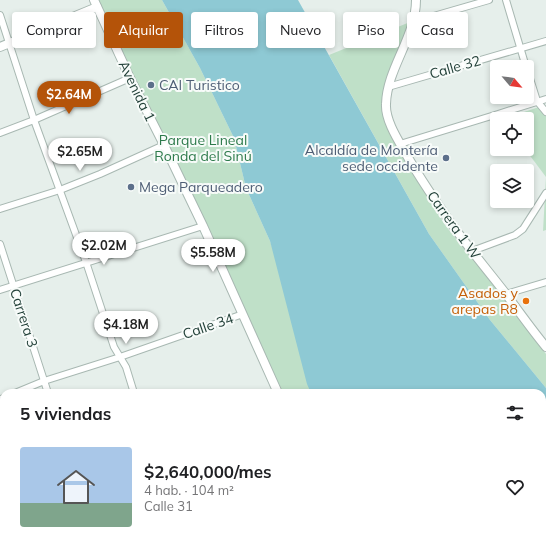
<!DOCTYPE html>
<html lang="es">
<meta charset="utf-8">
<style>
:root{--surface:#fff;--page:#f6f6f6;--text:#202124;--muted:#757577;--accent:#b45309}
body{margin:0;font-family:Mulish,sans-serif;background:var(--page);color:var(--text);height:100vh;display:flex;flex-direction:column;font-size:15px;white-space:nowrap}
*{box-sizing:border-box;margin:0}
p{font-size:13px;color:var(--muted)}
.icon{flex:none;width:22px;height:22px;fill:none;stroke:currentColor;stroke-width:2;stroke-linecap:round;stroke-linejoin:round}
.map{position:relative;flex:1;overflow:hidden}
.side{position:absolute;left:0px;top:389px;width:546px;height:156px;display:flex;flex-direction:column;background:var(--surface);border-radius:12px 12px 0 0;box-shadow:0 2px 6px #0003}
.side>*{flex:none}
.guide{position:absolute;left:12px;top:12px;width:522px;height:36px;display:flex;gap:8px}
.needle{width:26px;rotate:119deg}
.fabs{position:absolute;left:490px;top:60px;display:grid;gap:8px}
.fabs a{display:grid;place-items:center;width:44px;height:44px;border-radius:4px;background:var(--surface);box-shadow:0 2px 6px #0003;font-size:20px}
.price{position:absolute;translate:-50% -34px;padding:0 9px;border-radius:14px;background:#fff;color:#222;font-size:13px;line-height:26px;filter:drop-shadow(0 1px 2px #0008)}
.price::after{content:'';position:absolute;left:50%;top:24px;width:12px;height:9px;margin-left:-6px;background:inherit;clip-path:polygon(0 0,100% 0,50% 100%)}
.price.active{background:var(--accent);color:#fff}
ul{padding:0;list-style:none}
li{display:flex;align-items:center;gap:12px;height:100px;padding:0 20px}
li span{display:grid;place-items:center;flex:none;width:112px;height:80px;border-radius:4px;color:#555}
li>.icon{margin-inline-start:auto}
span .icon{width:48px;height:48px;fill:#fffc;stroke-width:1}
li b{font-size:17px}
h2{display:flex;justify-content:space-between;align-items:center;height:48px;padding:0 20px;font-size:17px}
.pill{padding:0 14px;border-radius:4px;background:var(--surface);box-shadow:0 2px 6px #0003;font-size:14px;line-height:36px}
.pill.active{background:var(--accent);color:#fff}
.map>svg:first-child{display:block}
</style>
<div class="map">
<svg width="546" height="545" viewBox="0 0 546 545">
<rect width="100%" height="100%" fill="#e6efeb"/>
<g fill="#bfe0c8">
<path d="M97,0H162L167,9L200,68L234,138L246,188L270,241L323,393H279Z"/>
<path d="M410,22L385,101L397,144L445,225L483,272L546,354V388L490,320L429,234L329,55Z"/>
<path d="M539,107L546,114V230L543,231L546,177L525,149H527V119H503Z"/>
<path d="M340,541H402L406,545H341Z"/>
</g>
<path fill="#8ec9d4" d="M162,0H298L429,234L490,320L546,388V545H406L402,541H542V393H311L307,384L270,241L246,188L234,138L200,68Z"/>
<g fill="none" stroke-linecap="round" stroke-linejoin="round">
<defs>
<g id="minor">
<path d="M506,0L526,67"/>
<path d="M0,15L34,120L86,262L114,347L126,367L134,393"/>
<path d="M413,22L489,0"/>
<path d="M527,69L537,101L546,112"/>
<path d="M388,87L546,41"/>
<path d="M0,133L34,120L130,78"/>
<path d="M400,144L498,114L546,99"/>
<path d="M0,209L60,190L100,174L164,145"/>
<path d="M0,244L48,393"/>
<path d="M472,251L515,235L523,229L546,193"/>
<path d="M0,290L203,226"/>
<path d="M506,294L546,282"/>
<path d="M15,393L44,381L120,357L243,314"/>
<path d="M0,399L4,398"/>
<path d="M0,533L4,531"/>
<path d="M95,541L96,545"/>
<path d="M182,541L183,545"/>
<path d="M242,545L253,541"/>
</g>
<g id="tertiary">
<path d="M94,0L130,78L164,145L203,226L278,393"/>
<path d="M416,0C416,37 387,68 386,104C385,120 398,140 406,154C421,180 438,205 456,230C472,252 489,272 506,294C519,312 532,330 546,347"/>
<path d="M0,47L97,7"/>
<path d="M0,465L4,476"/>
<path d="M27,541L29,545"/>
<path d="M336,541L337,545"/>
</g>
</defs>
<use href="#minor" stroke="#a8b8b2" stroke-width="8"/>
<use href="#tertiary" stroke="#a8b8b2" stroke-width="10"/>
<use href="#minor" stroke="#fff" stroke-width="6"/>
<use href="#tertiary" stroke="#fff" stroke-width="8"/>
</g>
<g fill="#5c6f8a" stroke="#f7fbf9" stroke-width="1.5">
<circle cx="151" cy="85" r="4"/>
<circle cx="446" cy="158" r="4"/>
<circle cx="131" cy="187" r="4"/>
</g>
<circle fill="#e8710a" stroke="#f7fbf9" stroke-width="1.5" cx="526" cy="301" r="4"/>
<g text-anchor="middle" stroke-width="4" stroke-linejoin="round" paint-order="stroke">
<g font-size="14" fill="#24423a" stroke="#f7fbf9">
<text transform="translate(455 67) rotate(-16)" y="5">Calle 32</text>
<text transform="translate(137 91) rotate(64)" y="5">Avenida 1</text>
<text transform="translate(454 225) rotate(54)" y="5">Carrera 1 W</text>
<text transform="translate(24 318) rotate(72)" y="5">Carrera 3</text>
<text transform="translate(208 326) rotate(-19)" y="5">Calle 34</text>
</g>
<g font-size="14" fill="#4e5e75" stroke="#f7fbf9" text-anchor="start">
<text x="159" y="90">CAI Turistico</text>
<text x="438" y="155" text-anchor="end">Alcaldía de Montería<tspan x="438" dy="16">sede occidente</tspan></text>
<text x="139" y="192">Mega Parqueadero</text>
</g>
<g font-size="14" fill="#2d7a4b" stroke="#f7fbf9">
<text x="203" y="145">Parque Lineal<tspan x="203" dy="16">Ronda del Sinú</tspan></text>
</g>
<g font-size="14" fill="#c56008" stroke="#f7fbf9" text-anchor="end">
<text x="518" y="298">Asados y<tspan x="518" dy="16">arepas R8</tspan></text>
</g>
</g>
</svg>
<div class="fabs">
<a><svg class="needle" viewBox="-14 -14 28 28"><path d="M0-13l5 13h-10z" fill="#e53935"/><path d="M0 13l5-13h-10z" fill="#757577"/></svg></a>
<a><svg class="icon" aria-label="locate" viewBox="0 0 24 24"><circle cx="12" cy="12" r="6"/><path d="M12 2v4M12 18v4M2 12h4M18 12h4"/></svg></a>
<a><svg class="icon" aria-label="layers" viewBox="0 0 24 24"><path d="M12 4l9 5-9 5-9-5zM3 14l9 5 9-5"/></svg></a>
</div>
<b class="price active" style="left:69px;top:115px">$2.64M</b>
<b class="price" style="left:80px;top:172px">$2.65M</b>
<b class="price" style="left:104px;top:266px">$2.02M</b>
<b class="price" style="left:213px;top:273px">$5.58M</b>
<b class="price" style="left:126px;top:345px">$4.18M</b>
<div class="guide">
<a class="pill">Comprar</a>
<a class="pill active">Alquilar</a>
<a class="pill">Filtros</a>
<a class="pill">Nuevo</a>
<a class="pill">Piso</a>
<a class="pill">Casa</a>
</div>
<section class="side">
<h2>5 viviendas<svg class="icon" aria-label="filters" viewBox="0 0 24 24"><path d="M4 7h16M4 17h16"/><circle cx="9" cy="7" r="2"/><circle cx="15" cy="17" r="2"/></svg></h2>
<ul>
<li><span style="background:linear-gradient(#a9c7e8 70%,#7fa58c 0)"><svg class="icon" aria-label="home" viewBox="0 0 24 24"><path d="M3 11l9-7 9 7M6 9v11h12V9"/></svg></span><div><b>$2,640,000/mes</b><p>4 hab. · 104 m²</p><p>Calle 31</p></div><svg class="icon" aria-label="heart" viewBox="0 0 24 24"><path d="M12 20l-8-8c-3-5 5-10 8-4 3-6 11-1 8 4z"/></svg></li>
</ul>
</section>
</div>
